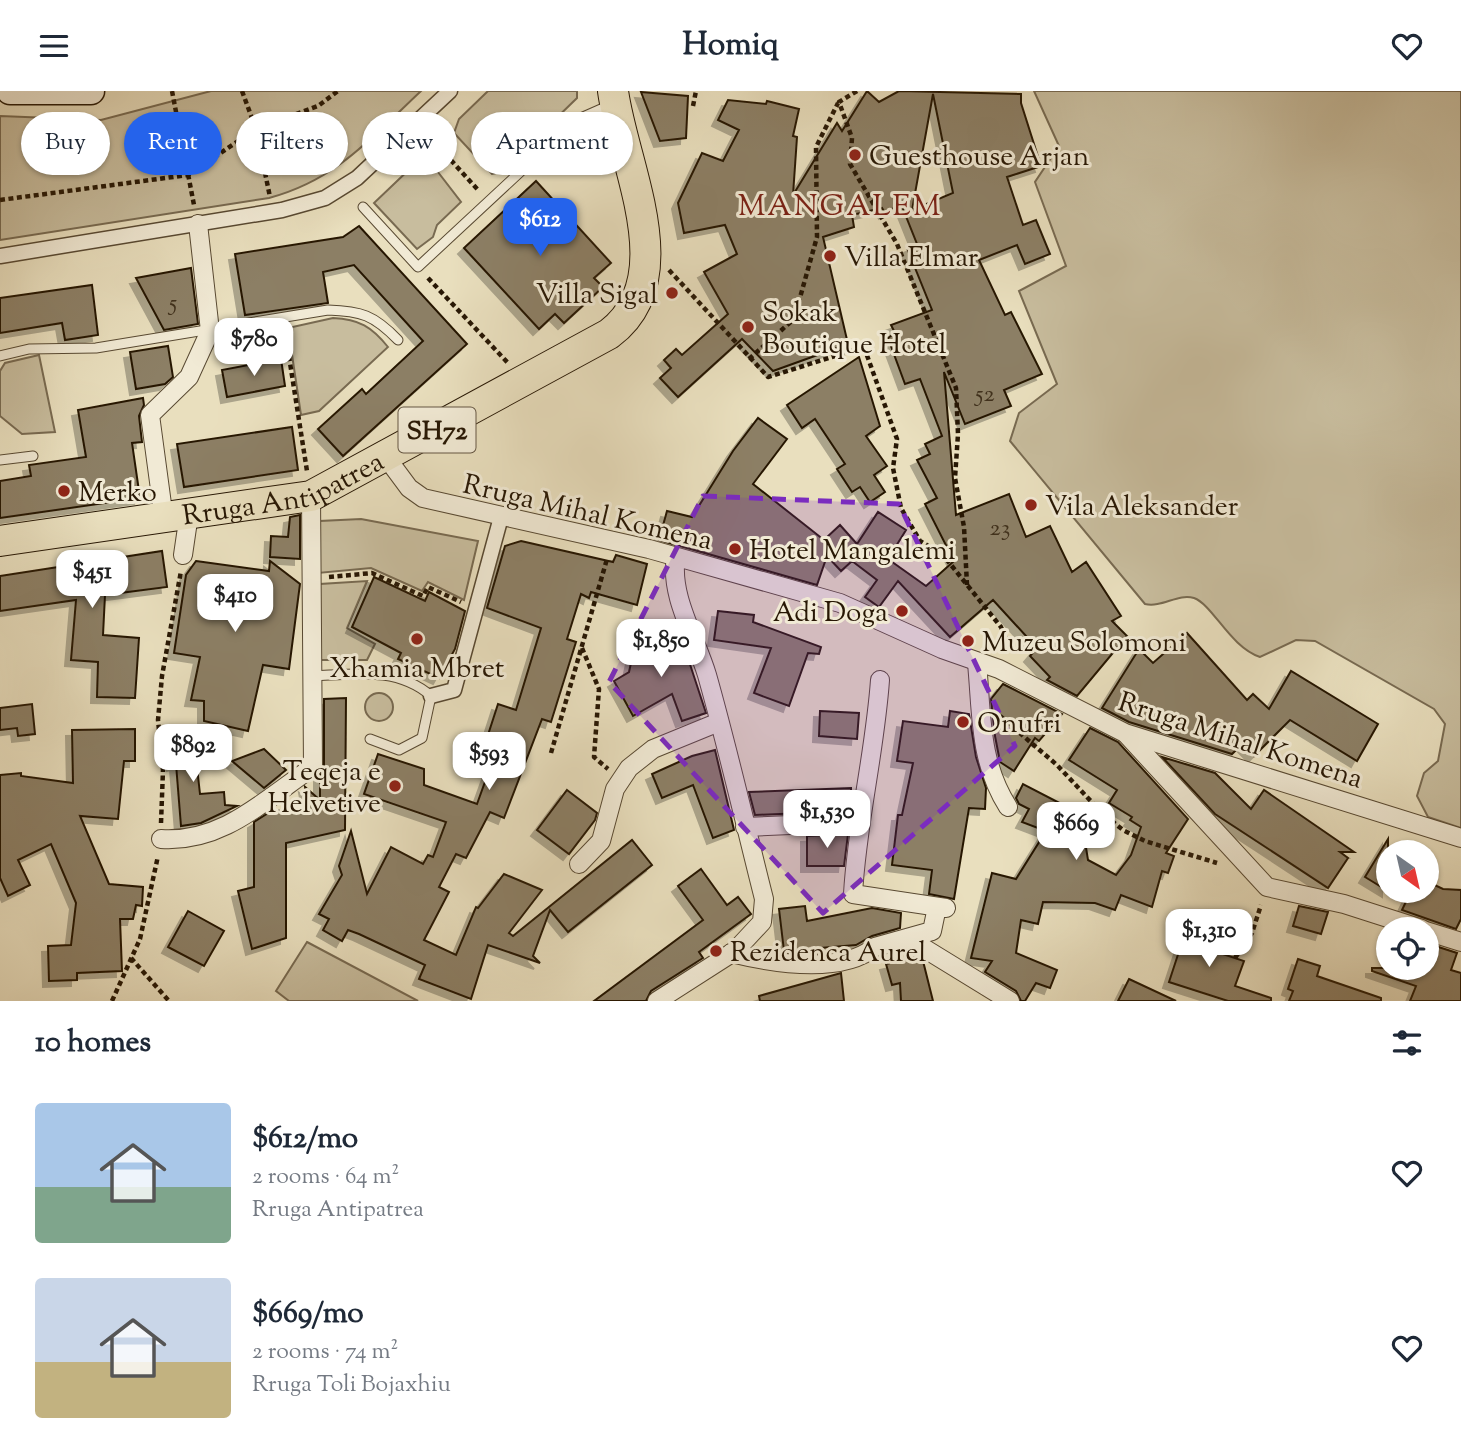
<!DOCTYPE html>
<meta charset="utf-8">
<style>
:root{--surface:#fff;--page:#f2f2f3;--text:#1f2937;--muted:#747a83;--accent:#2563eb}
body{margin:0;font-family:"Sorts Mill Goudy",serif;background:var(--page);color:var(--text);height:100vh;display:flex;flex-direction:column;font-size:26px;white-space:nowrap}
*{box-sizing:border-box;margin:0}
p{font-size:23px;color:var(--muted)}
.icon{flex:none;width:38px;height:38px;fill:none;stroke:currentColor;stroke-width:2;stroke-linecap:round;stroke-linejoin:round}
.map{position:relative;height:910px;overflow:hidden}
.panel{display:flex;flex-direction:column;background:var(--surface);flex:1}
.panel>*{flex:none}
.banner{position:absolute;left:21px;top:21px;width:700px;height:63px;display:flex;gap:14px}
.needle{width:46px;rotate:146deg}
.tools{position:absolute;left:1376px;top:749px;display:grid;gap:14px}
.tools a{display:grid;place-items:center;width:63px;height:63px;border-radius:50%;background:var(--surface);box-shadow:0 2px 5px #0004;font-size:35px}
.price{position:absolute;translate:-50% -60px;padding:0 16px;border-radius:14px;background:#fff;color:#222;font-size:23px;line-height:46px;filter:drop-shadow(0 2px 4px #0008)}
.price::after{content:'';position:absolute;left:50%;top:42px;width:21px;height:16px;margin-left:-10px;background:inherit;clip-path:polygon(0 0,100% 0,50% 100%)}
.price.active{background:var(--accent);color:#fff}
ul{padding:0;list-style:none}
li{display:flex;align-items:center;gap:21px;height:175px;padding:0 35px}
li span{display:grid;place-items:center;flex:none;width:196px;height:140px;border-radius:7px;color:#555}
li>.icon{margin-inline-start:auto}
span .icon{width:84px;height:84px;fill:#fffc;stroke-width:1}
li b{font-size:30px}
h2{display:flex;justify-content:space-between;align-items:center;height:84px;padding:0 35px;font-size:30px}
.chip{padding:0 24px;border-radius:32px;background:var(--surface);box-shadow:0 2px 5px #0004;font-size:24px;line-height:63px}
.chip.active{background:var(--accent);color:#fff}
header{display:flex;justify-content:space-between;align-items:center;height:91px;padding:0 35px;background:var(--surface);font-size:32px;font-weight:700}
.map>svg:first-child{display:block}
</style>
<header><svg class="icon" aria-label="menu" viewBox="0 0 24 24"><path d="M4 6h16M4 12h16M4 18h16"/></svg>Homiq<svg class="icon" aria-label="heart" viewBox="0 0 24 24"><path d="M12 20l-8-8c-3-5 5-10 8-4 3-6 11-1 8 4z"/></svg></header>
<div class="map">
<svg width="1461" height="910" viewBox="0 0 1461 910">
<defs>
<filter id="shadow"><feDropShadow dx="-6" dy="6" stdDeviation="0" flood-color="#0004"/></filter>
</defs>
<rect width="100%" height="100%" fill="#e9dfbe"/>
<filter id="stains"><feTurbulence type="fractalNoise" baseFrequency=".00286" numOctaves="4"/><feColorMatrix values="0 0 0 0 .2 0 0 0 0 .09 0 0 0 0 .02 0 0 0 .5 -.17"/></filter>
<radialGradient id="worn" r=".72"><stop offset=".6" stop-color="#630" stop-opacity="0"/><stop offset="1" stop-color="#630" stop-opacity=".3"/></radialGradient>
<g fill="#c8bd9e" stroke="#786a51" stroke-width="2">
<path d="M211,0H421C372,46 337,89 269,107L0,149V25L101,29Z"/>
<path d="M488,0H577V7L501,81L492,83L454,42L459,28Z"/>
<path d="M1034,0H1461V737L1428,726L1417,705L1424,682L1438,670L1445,633L1434,618L1315,550L1296,549L1260,566C1230,556 1213,514 1194,507C1178,502 1162,517 1145,513L1010,350L1019,322L1057,293L1019,200L1066,175L1035,91L1059,55Z"/>
<path d="M425,70L431,72L461,111L437,134L433,146L417,158L374,112L415,73Z"/>
<path d="M333,227C359,228 372,236 388,256L319,320L301,324L288,237Z"/>
<path d="M39,264L55,341L22,343L0,325V280L5,272Z"/>
<path d="M361,428L478,450L464,509L428,491L422,500L371,477L318,482L320,430Z"/>
<path d="M367,490L347,537L375,553L367,569H320V493Z"/>
<circle cx="379" cy="616" r="14"/>
<path d="M307,851L418,910H289L276,900Z"/>
</g>
<g fill="#8c7f65" stroke="#271704" stroke-width="2" fill-rule="evenodd" filter="url(#shadow)">
<path d="M867,0L879,11L899,0L1021,3V12L1041,75L1007,86L1023,134L1036,129L1050,163L1025,173L1017,154L979,169L1005,224L1011,221L1042,283L1004,299L1011,315L965,333L944,281L956,424L1009,403L1026,446L1050,435L1072,481L1086,471L1121,525L1112,530L1127,545L1077,605L1047,589L1050,586L1030,565L1037,557L993,509L950,546L898,490L879,516L865,506L877,489L852,470L841,480L827,465L817,494L659,449L667,420L692,426L733,360L758,327L787,348L753,393L824,449L840,434L857,453L878,421L906,439L888,468L926,495L954,470L925,413L937,407L917,369L930,363L925,353L942,345L920,288L905,293L888,247L895,242L891,234L932,219L907,157L917,153L901,113L885,122L882,117L852,124L854,136L823,146L848,253L773,280L742,248L678,306L660,287L671,277L664,269L676,258L682,264L728,223L704,181L737,163L725,134L684,142L678,112L702,62L723,70L739,39L718,29L728,9L766,13L767,10L799,18L793,45L797,46L793,104L837,32L842,40ZM933,3L953,102L912,119Z"/>
<path d="M641,1L688,5L686,47L660,50Z"/>
<path d="M536,90L611,172L594,187L603,196L564,232L555,223L539,238L464,157Z"/>
<path d="M359,135L467,253L343,365L318,338L362,298L366,303L423,250L354,174L323,181L328,212L245,224L235,163L343,146Z"/>
<path d="M191,177L198,233L164,239L136,187Z"/>
<path d="M92,194L98,244L65,249L62,232L0,242V207Z"/>
<path d="M168,255L173,286L165,293L136,298L130,261Z"/>
<path d="M859,266L880,335L866,345L887,375L874,384L885,401L870,411L860,396L852,401L837,378L845,373L815,328L802,337L787,314Z"/>
<path d="M281,268L285,295L227,306L222,279Z"/>
<path d="M143,307L144,314L139,325L142,351L132,352L140,407L0,427V390L31,385L29,374L86,366L78,319Z"/>
<path d="M292,336L298,379L184,396L177,353Z"/>
<path d="M300,424V468L270,466L271,445L288,446L290,426Z"/>
<path d="M521,450L613,471L616,464L647,473L637,514L591,501L589,507L581,503L567,548L576,551L551,631L542,628L504,727L490,721L466,767L456,763L439,796L449,801L424,849L456,864L476,816L478,817L504,783L542,799L509,842L513,845L632,749L652,774L568,841L550,819L533,865L540,872L488,854L471,908L419,888L425,874L359,843L348,839L342,850L323,839L329,828L319,823L342,784L339,775L351,740L367,803L391,756L423,773L428,764L433,766L446,731L364,703L378,663L424,678V694L477,713L499,652L487,647L498,613L516,619L541,537L487,517L505,455Z"/>
<path d="M162,460L167,496L105,504L103,544L139,547L135,607L97,606L98,571L71,569L76,509L0,520V485Z"/>
<path d="M196,470L269,480L270,470L300,493L289,578L263,574L248,640L204,630V610L191,609L200,566L174,562L186,484Z"/>
<path d="M374,486L425,510L429,501L465,520L455,558L439,587L398,568L401,562L352,536Z"/>
<path d="M718,520L754,524L753,531L821,556L819,563L808,562L789,615L754,602L771,557L714,549Z"/>
<path d="M1187,542L1247,609L1253,603L1269,618L1291,580L1378,633L1357,670L1290,629L1254,665L1242,653L1232,663L1129,631L1102,617L1139,558L1153,572Z"/>
<path d="M681,546L706,622L682,630L672,603L633,625L614,590L629,581L636,549L664,554Z"/>
<path d="M1003,593L1062,623L1039,650L1035,647L1014,680L1000,671L995,645L991,608Z"/>
<path d="M346,607L345,739L286,752V847L252,858L238,800L254,796V731L273,719L310,723L305,696L320,709V685L324,676V608Z"/>
<path d="M32,613L35,643L18,645L17,637L0,639V617Z"/>
<path d="M820,620L859,622L857,648L819,645Z"/>
<path d="M950,620L969,623L976,666L986,697L985,718L969,717L954,808L929,803L932,779L892,774L898,724H902L913,672L897,670L903,630L948,636Z"/>
<path d="M1090,637L1118,651L1188,728L1166,762L1174,765L1168,782L1162,780L1152,816L1121,804L1115,819L1095,812L1043,811L1038,833L1021,829L1016,862L1057,879L1050,897L1036,892L1025,910H1021L1016,900L985,881L992,870L971,867L992,782L1016,788L1046,740L1022,731L1029,718L1019,713L1016,707L1023,693L1073,719H1063L1057,727L1083,738L1088,769L1116,784L1131,764L1141,736L1130,729L1132,726L1109,712L1117,699L1069,669Z"/>
<path d="M135,638V670H124L118,728L80,725L109,793L143,796L142,815L136,814L133,828H120L122,880L77,882V889L49,890L48,855L71,854L76,812L51,753L18,769L30,794L8,805L0,787V684L21,682V685L73,692L72,639Z"/>
<path d="M193,640L200,703L224,701L225,714L237,715L201,732L181,735L176,673L173,674L170,643Z"/>
<path d="M264,658L286,679L264,697L232,670Z"/>
<path d="M715,659L734,739L713,747L693,694L662,707L652,683L692,665Z"/>
<path d="M1162,666L1215,682L1251,718L1264,699L1354,761H1340L1348,767L1328,797L1215,723Z"/>
<path d="M851,697V720L755,724L749,701Z"/>
<path d="M567,699L597,722L595,729L569,763L537,739Z"/>
<path d="M848,743L844,775H807V745Z"/>
<path d="M1388,748V800L1365,786Z"/>
<path d="M701,778L727,814L738,806L751,823L699,861L703,867L651,900L646,910H594L703,829L678,795Z"/>
<path d="M1426,790L1443,798L1461,799V828L1456,838L1402,819L1411,800H1426Z"/>
<path d="M805,815L807,830L872,817L901,822L900,837L872,845L856,854L784,860L779,818Z"/>
<path d="M1299,815L1328,821L1321,843L1293,835Z"/>
<path d="M188,820L224,840L204,875L168,856Z"/>
<path d="M1188,833L1213,841L1209,852L1219,855L1217,861L1244,870L1235,895L1271,907V910H1228L1169,891Z"/>
<path d="M1426,852L1457,862L1451,879L1461,882V910H1410L1416,895L1372,880V877H1426Z"/>
<path d="M916,866L923,870L933,910H901L900,892L892,894L886,873Z"/>
<path d="M1298,868L1320,875L1317,885L1381,907V910H1289L1293,900L1288,898Z"/>
<path d="M841,882L844,910H760L759,905Z"/>
<path d="M1129,888L1176,910H1118Z"/>
</g>
<g fill="none" stroke-linecap="round" stroke-linejoin="round">
<defs>
<g id="service">
<path d="M363,116L418,176L576,29L610,14"/>
<path d="M0,265L29,258L96,257L328,219C361,220 374,224 398,249"/>
<path d="M0,369L33,365"/>
<path d="M314,585C356,583 398,576 431,605L422,647L399,659L370,648"/>
</g>
<g id="pedestrian">
<path d="M0,165L282,119L325,107L357,87L450,0"/>
<path d="M431,605L454,599L501,426"/>
</g>
<g id="minor">
<path d="M386,366L409,397L423,407L649,458L840,512L942,558L999,578L1125,642L1461,747"/>
<path d="M164,428L150,324L189,286L210,240L198,133"/>
<path d="M183,464L189,423"/>
<path d="M977,572C982,625 979,670 1008,716"/>
<path d="M880,589C875,661 857,731 853,803L946,817"/>
<path d="M1127,644L1267,796L1344,813L1422,838"/>
<path d="M745,736L859,731"/>
<path d="M161,748C223,752 264,709 313,676L311,405"/>
<path d="M579,773L601,750L615,698L629,677L653,658L719,631"/>
<path d="M1426,840L1461,851"/>
<path d="M909,848L1010,910"/>
<path d="M731,862C772,872 840,884 875,856L932,840L937,816"/>
<path d="M657,910L735,860L762,831L764,808C745,733 728,658 707,584C696,547 669,504 676,466"/>
</g>
<path id="secondary" d="M10,0H91"/>
<g id="primary">
<path id="s1" d="M0,450L311,405L609,243C683,188 623,75 613,0"/>
</g>
</defs>
<use href="#service" stroke="#584932" stroke-width="11"/>
<use href="#pedestrian" stroke="#584932" stroke-width="17"/>
<use href="#minor" stroke="#584932" stroke-width="20"/>
<use href="#secondary" stroke="#271704" stroke-width="29"/>
<use href="#primary" stroke="#271704" stroke-width="32"/>
<g stroke="#271704" stroke-width="4.5" stroke-dasharray="5 3.5" stroke-linecap="butt">
<path d="M172,0L194,114"/>
<path d="M242,0L256,38L270,106"/>
<path d="M857,0L839,11L852,47L850,73L897,153L956,297L958,343L955,387L964,436L967,494"/>
<path d="M693,15L696,0"/>
<path d="M428,44L479,100"/>
<path d="M0,109L188,84L256,38L318,15L338,0"/>
<path d="M669,179L768,286L864,256L897,348L893,377L901,417L920,450L943,464L1001,536L1006,548L1003,560"/>
<path d="M428,187L508,272"/>
<path d="M285,240L307,380"/>
<path d="M749,268L794,228L817,146L816,56L838,12"/>
<path d="M329,486L372,482L423,505L428,496L461,511"/>
<path d="M582,557L599,598L594,666L608,678"/>
<path d="M1000,625L1057,674L1102,722L1123,739L1145,750L1217,772"/>
<path d="M551,662L607,468"/>
<path d="M161,732L163,679L158,629L162,585L181,480"/>
<path d="M131,867L169,910"/>
<path d="M1235,867L1252,842L1261,814"/>
<path d="M112,910L140,848L158,765"/>
</g>
<use href="#service" stroke="#f1ead5" stroke-width="9"/>
<use href="#pedestrian" stroke="#f1ead5" stroke-width="14"/>
<use href="#minor" stroke="#f1ead5" stroke-width="18"/>
<use href="#secondary" stroke="#f1ead5" stroke-width="26"/>
<use href="#primary" stroke="#e9dfbe" stroke-width="30"/>
</g>
<path fill="#7b2cbf" fill-opacity="0.2" stroke="#7b2cbf" stroke-width="5" stroke-dasharray="14 9" stroke-linejoin="round" d="M703,405L899,413L1015,655L823,822L609,591Z"/>
<g fill="#8f2418" stroke="#f1ead5" stroke-width="2.5">
<circle cx="855" cy="64" r="7"/>
<circle cx="830" cy="165" r="7"/>
<circle cx="672" cy="202" r="7"/>
<circle cx="748" cy="236" r="7"/>
<circle cx="64" cy="400" r="7"/>
<circle cx="1031" cy="414" r="7"/>
<circle cx="735" cy="458" r="7"/>
<circle cx="902" cy="520" r="7"/>
<circle cx="417" cy="548" r="7"/>
<circle cx="968" cy="550" r="7"/>
<circle cx="963" cy="631" r="7"/>
<circle cx="395" cy="695" r="7"/>
<circle cx="716" cy="860" r="7"/>
</g>
<g text-anchor="middle" stroke-width="6" stroke-linejoin="round" paint-order="stroke">
<g font-size="24" fill="#40311c">
<text x="173" y="219">5</text>
<text x="985" y="310">52</text>
<text x="1000" y="444">23</text>
</g>
<rect fill="#f1ead5" stroke="#645643" stroke-width="2" x="398.5" y="316.5" width="77" height="45" rx="5"/>
<g font-size="26" font-weight="bold" fill="#271704">
<text x="437" y="348">SH72</text>
</g>
<g font-size="28" fill="#271704" stroke="#f1ead5" text-anchor="start">
<text x="869" y="74">Guesthouse Arjan</text>
<text x="844" y="175">Villa Elmar</text>
<text x="658" y="212" text-anchor="end">Villa Sigal</text>
<text x="762" y="230">Sokak<tspan x="762" dy="32">Boutique Hotel</tspan></text>
<text x="78" y="410">Merko</text>
<text x="1045" y="424">Vila Aleksander</text>
<text x="749" y="468">Hotel Mangalemi</text>
<text x="888" y="530" text-anchor="end">Adi Doga</text>
<text x="982" y="560">Muzeu Solomoni</text>
<text x="417" y="586" text-anchor="middle">Xhamia Mbret</text>
<text x="977" y="641">Onufri</text>
<text x="381" y="689" text-anchor="end">Teqeja e<tspan x="381" dy="32">Helvetive</tspan></text>
<text x="730" y="870">Rezidenca Aurel</text>
</g>
<g font-size="28" fill="#271704" stroke="#f1ead5">
<text dy="10" stroke="none"><textPath href="#s1" startOffset="289">Rruga Antipatrea</textPath></text>
<text transform="translate(588 420) rotate(13)" y="10">Rruga Mihal Komena</text>
<text transform="translate(1241 648) rotate(18)" y="10">Rruga Mihal Komena</text>
</g>
<g font-size="30" letter-spacing="2" fill="#7a1f14" stroke="#f1ead5">
<text x="840" y="124">MANGALEM</text>
</g>
</g>
<rect width="100%" height="100%" filter="url(#stains)"/>
<rect width="100%" height="100%" fill="url(#worn)"/>
</svg>
<div class="tools">
<a><svg class="needle" viewBox="-14 -14 28 28"><path d="M0-13l5 13h-10z" fill="#e53935"/><path d="M0 13l5-13h-10z" fill="#747a83"/></svg></a>
<a><svg class="icon" aria-label="locate" viewBox="0 0 24 24"><circle cx="12" cy="12" r="6"/><path d="M12 2v4M12 18v4M2 12h4M18 12h4"/></svg></a>
</div>
<b class="price active" style="left:540px;top:167px">$612</b>
<b class="price" style="left:254px;top:287px">$780</b>
<b class="price" style="left:92px;top:519px">$451</b>
<b class="price" style="left:235px;top:543px">$410</b>
<b class="price" style="left:661px;top:588px">$1,850</b>
<b class="price" style="left:193px;top:693px">$892</b>
<b class="price" style="left:489px;top:701px">$593</b>
<b class="price" style="left:827px;top:759px">$1,530</b>
<b class="price" style="left:1076px;top:771px">$669</b>
<b class="price" style="left:1209px;top:878px">$1,310</b>
<div class="banner">
<a class="chip">Buy</a>
<a class="chip active">Rent</a>
<a class="chip">Filters</a>
<a class="chip">New</a>
<a class="chip">Apartment</a>
</div>
</div>
<section class="panel">
<h2>10 homes<svg class="icon" aria-label="filters" viewBox="0 0 24 24"><path d="M4 7h16M4 17h16"/><circle cx="9" cy="7" r="2"/><circle cx="15" cy="17" r="2"/></svg></h2>
<ul>
<li><span style="background:linear-gradient(#a9c7e8 60%,#7fa58c 0)"><svg class="icon" aria-label="home" viewBox="0 0 24 24"><path d="M3 11l9-7 9 7M6 9v11h12V9"/></svg></span><div><b>$612/mo</b><p>2 rooms · 64 m²</p><p>Rruga Antipatrea</p></div><svg class="icon" aria-label="heart" viewBox="0 0 24 24"><path d="M12 20l-8-8c-3-5 5-10 8-4 3-6 11-1 8 4z"/></svg></li>
<li><span style="background:linear-gradient(#c9d6e8 60%,#c2b280 0)"><svg class="icon" aria-label="home" viewBox="0 0 24 24"><path d="M3 11l9-7 9 7M6 9v11h12V9"/></svg></span><div><b>$669/mo</b><p>2 rooms · 74 m²</p><p>Rruga Toli Bojaxhiu</p></div><svg class="icon" aria-label="heart" viewBox="0 0 24 24"><path d="M12 20l-8-8c-3-5 5-10 8-4 3-6 11-1 8 4z"/></svg></li>
</ul>
</section>
